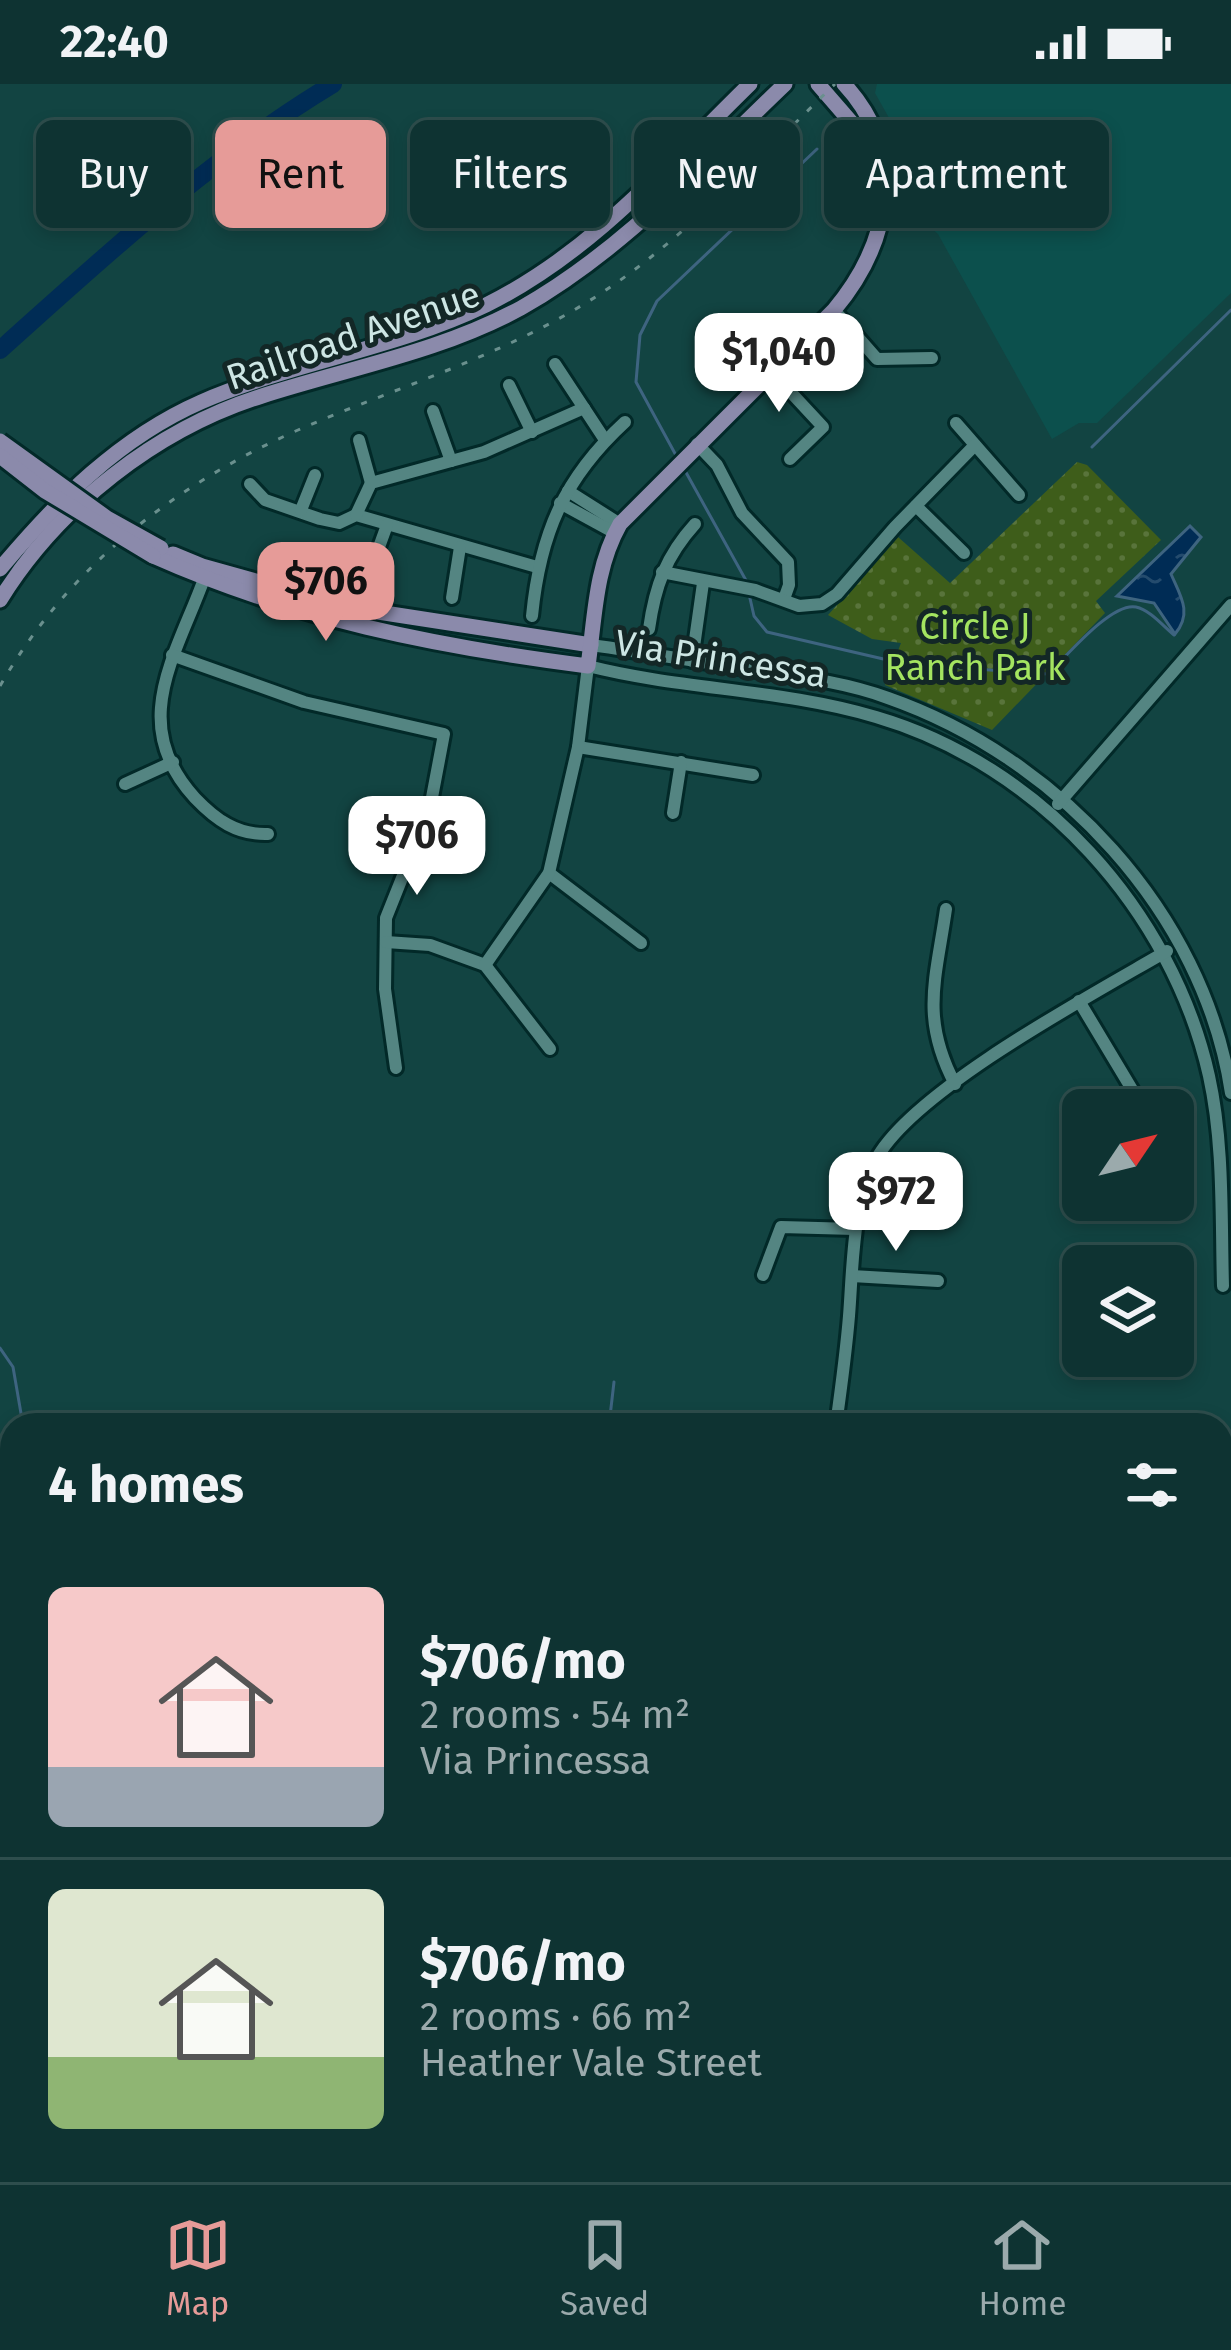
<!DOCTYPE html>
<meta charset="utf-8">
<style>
:root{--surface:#0e3332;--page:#1c3f3e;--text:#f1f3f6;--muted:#9baaac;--line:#2e4e4d;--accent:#e69b98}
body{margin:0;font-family:"Fira Sans",sans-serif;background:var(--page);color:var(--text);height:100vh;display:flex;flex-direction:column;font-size:45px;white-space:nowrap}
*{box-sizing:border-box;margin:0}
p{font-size:39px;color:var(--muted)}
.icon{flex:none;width:66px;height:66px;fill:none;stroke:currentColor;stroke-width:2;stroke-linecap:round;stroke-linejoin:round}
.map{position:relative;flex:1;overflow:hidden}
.sheet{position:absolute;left:0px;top:1329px;width:1233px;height:771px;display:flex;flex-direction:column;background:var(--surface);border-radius:36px 36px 0 0;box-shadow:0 6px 18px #0003,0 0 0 3px var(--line)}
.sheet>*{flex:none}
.banner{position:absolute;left:36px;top:36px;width:1161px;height:108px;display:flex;gap:24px}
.needle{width:78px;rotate:55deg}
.controls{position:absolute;left:1062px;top:1005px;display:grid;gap:24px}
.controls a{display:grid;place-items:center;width:132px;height:132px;border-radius:18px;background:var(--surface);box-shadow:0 6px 18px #0003,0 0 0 3px var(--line);font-size:60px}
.price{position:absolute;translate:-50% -102px;padding:0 27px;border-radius:24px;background:#fff;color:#222;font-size:39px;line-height:78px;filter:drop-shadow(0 3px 6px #0008)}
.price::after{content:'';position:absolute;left:50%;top:72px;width:36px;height:27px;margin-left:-18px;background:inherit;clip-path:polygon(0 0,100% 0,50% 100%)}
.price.on{background:var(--accent);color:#111}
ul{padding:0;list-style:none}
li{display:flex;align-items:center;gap:36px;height:300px;padding:0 48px}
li+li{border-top:3px solid var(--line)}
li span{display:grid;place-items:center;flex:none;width:336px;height:240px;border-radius:18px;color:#555}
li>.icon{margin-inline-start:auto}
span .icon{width:144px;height:144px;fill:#fffc;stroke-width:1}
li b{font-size:51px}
h2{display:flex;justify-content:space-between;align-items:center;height:144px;padding:0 48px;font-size:51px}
.chip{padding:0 42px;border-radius:18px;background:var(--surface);box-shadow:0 6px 18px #0003,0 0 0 3px var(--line);font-size:42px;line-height:108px}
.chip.on{background:var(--accent);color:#111}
.status{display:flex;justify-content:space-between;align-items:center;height:84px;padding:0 60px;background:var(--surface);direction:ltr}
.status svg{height:33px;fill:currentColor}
.dock{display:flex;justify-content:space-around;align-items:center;height:168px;border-top:3px solid var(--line);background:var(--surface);font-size:33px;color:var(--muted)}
.dock a{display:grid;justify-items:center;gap:6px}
.dock .on{color:var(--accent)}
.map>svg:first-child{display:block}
</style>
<div class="status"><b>22:40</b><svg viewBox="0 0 49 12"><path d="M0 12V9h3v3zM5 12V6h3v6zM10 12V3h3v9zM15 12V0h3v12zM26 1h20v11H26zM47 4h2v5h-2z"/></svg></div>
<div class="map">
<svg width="1231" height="2098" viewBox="0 0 1231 2098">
<defs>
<pattern id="park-dots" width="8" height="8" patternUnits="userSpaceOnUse" patternTransform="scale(3)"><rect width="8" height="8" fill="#3e5d1a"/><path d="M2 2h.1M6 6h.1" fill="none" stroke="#59743b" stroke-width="1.8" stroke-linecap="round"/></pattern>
<pattern id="water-ripples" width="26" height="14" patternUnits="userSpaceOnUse" patternTransform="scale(3)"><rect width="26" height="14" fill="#002c55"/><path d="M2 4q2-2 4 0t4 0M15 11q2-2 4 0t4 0" fill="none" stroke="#244b6d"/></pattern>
</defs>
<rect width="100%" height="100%" fill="#124442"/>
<path fill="#0c504d" d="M877,0H1231V209L1097,339H1079L1052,355L938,150L910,126L905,79L893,41L875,9Z"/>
<path fill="url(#park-dots)" d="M1077,378L1087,381L1161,456L1096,517L1105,529L992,646L885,601L901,559L872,555L828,531L898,453L950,499Z"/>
<path fill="url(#water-ripples)" stroke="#3e6480" stroke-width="3" d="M1190,442L1201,453L1171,490C1180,511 1193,529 1175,550L1154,519L1117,512Z"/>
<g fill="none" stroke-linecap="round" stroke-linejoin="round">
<g stroke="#3e6480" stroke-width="3">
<path d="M1092,363L1231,226"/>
<path d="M678,375L636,298L640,251L657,217L817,65"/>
<path d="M683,383L748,500"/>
<path d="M749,510L754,532L767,548L892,577"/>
<path d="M906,580L1048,590C1066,573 1111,518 1136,523C1150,526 1163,542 1174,551"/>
<path d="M0,1264L13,1283L23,1341"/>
<path d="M609,1341L614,1298"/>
<path d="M0,1454L11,1470"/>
<path d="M12,1466V1478"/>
<path d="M309,2088L313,2098"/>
<path d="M616,2098V2088"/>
</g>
<path stroke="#002c55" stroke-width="18" d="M0,266C106,171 210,74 333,0"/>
<defs>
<g id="minor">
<path d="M834,226L877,275L932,274"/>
<path d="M555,280L605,356"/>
<path d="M771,287L823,343L790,375"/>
<path d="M509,301L532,348"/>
<path d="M433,327L451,377"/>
<path d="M956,339L1019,411"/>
<path d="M359,356L371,399"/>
<path d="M697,360L717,381L742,429L788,478L789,501L784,515"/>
<path d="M250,400L265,416L320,435L339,439L356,431L537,483"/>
<path d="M568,407L620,440"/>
<path d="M560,419L615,449"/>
<path d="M916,422L964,469"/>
<path d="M301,426L315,391"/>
<path d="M356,431L371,399L484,368L584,324"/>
<path d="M370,488L387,441"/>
<path d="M662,488L755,506L799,522L822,520L837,510L895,443L975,361"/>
<path d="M204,495C176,572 127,640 195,714C216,736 237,751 268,750"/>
<path d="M452,514L460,463"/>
<path d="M532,532C540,450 564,394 625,338"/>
<path d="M649,545C655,502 666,472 695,440"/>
<path d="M591,561C642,568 693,577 745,585C792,592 842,597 888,614C1057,673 1204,828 1231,1009"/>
<path d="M172,571L304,618L444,650L430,724L386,834L385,905L396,984"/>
<path d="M692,577L703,499"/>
<path d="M578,663L753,691"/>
<path d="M125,700L173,678"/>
<path d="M1058,720L1231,521"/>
<path d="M673,729L681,678"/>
<path d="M549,789L641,859"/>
<path d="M946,825C936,895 920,934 955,1000"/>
<path d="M386,858L430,861L485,881L550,965"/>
<path d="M485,881L549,789L578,663L588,582C683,606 782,605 876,633C1040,681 1172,827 1209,992C1224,1060 1221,1133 1223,1202"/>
<path d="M1079,917L1133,1007L1137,1026"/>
<path d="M763,1191L781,1143L855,1145"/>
<path d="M852,1192L938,1197"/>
<path d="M836,1341C841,1305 846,1269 849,1232C853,1182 852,1117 878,1072C919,1003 1095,909 1167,867"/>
<path d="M1221,2071L1231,2070"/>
<path d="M787,2088L790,2098"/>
<path d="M46,2098L50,2088"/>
</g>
<g id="major">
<path d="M818,0L857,45L882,102"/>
<path d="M173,470L202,482L352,524L591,561"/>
<path d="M153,472C292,534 438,563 588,582C595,533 595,484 620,440L834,226C891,158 908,69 844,0"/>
<path d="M0,485C57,417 119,354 201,318C293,278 395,265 486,221C591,169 667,81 750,0"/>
<path d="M0,516C58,422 157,345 262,312C349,284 440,268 521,224C622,167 701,80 785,0"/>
</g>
</defs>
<use href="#minor" stroke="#022928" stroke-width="18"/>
<use href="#major" stroke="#022928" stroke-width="21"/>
<use href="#minor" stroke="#548582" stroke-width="12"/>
<use href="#major" stroke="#8b8aab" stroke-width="15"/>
<path stroke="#6a908e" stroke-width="3" stroke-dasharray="6 12" stroke-linecap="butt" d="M0,602C68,483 174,401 298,346C390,306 487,277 574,226C674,168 752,80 835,0"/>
<defs>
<g id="major-bridge">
<path d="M0,357L107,434L161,464"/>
<path d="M0,372L45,407L153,472"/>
</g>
</defs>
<use href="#major-bridge" stroke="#022928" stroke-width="21" stroke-linecap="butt"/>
<use href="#major-bridge" stroke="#8b8aab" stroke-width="15"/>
</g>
<g text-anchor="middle" stroke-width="10" stroke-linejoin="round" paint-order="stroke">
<g font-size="36" fill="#cde6e4" stroke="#132726">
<text transform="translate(353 251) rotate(-19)" y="13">Railroad Avenue</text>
<text transform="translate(721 574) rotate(9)" y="13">Via Princessa</text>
</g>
<g font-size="36" fill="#a4e460" stroke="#132726">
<text x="975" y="555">Circle J<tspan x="975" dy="41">Ranch Park</tspan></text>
</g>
</g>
</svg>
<div class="controls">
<a><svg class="needle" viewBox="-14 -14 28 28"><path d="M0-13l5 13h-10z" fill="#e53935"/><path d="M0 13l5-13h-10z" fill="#9baaac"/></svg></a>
<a><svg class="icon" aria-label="layers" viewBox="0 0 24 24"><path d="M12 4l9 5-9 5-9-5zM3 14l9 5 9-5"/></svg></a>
</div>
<b class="price" style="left:779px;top:331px">$1,040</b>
<b class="price on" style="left:326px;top:560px">$706</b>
<b class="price" style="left:417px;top:814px">$706</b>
<b class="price" style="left:896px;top:1170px">$972</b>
<div class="banner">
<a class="chip">Buy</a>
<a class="chip on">Rent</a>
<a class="chip">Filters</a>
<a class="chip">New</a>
<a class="chip">Apartment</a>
</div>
<section class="sheet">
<h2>4 homes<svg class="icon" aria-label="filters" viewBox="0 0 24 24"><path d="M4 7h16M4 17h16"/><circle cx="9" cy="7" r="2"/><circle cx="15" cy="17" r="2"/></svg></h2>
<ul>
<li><span style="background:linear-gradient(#f6c9c9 75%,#9aa5b1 0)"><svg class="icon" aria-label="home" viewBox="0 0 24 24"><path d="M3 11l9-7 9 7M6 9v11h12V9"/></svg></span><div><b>$706/mo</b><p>2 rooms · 54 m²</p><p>Via Princessa</p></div></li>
<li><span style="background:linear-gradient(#dfe7d0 70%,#8fb573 0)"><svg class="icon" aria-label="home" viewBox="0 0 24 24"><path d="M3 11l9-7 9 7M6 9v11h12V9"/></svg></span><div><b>$706/mo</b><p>2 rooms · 66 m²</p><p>Heather Vale Street</p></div></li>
</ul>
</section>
</div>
<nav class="dock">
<a class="on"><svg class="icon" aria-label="map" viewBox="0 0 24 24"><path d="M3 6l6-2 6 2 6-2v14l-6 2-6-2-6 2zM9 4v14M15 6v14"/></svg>Map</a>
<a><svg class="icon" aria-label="saved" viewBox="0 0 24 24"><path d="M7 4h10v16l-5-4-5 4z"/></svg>Saved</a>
<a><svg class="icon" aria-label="home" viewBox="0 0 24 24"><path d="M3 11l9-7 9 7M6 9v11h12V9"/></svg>Home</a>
</nav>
